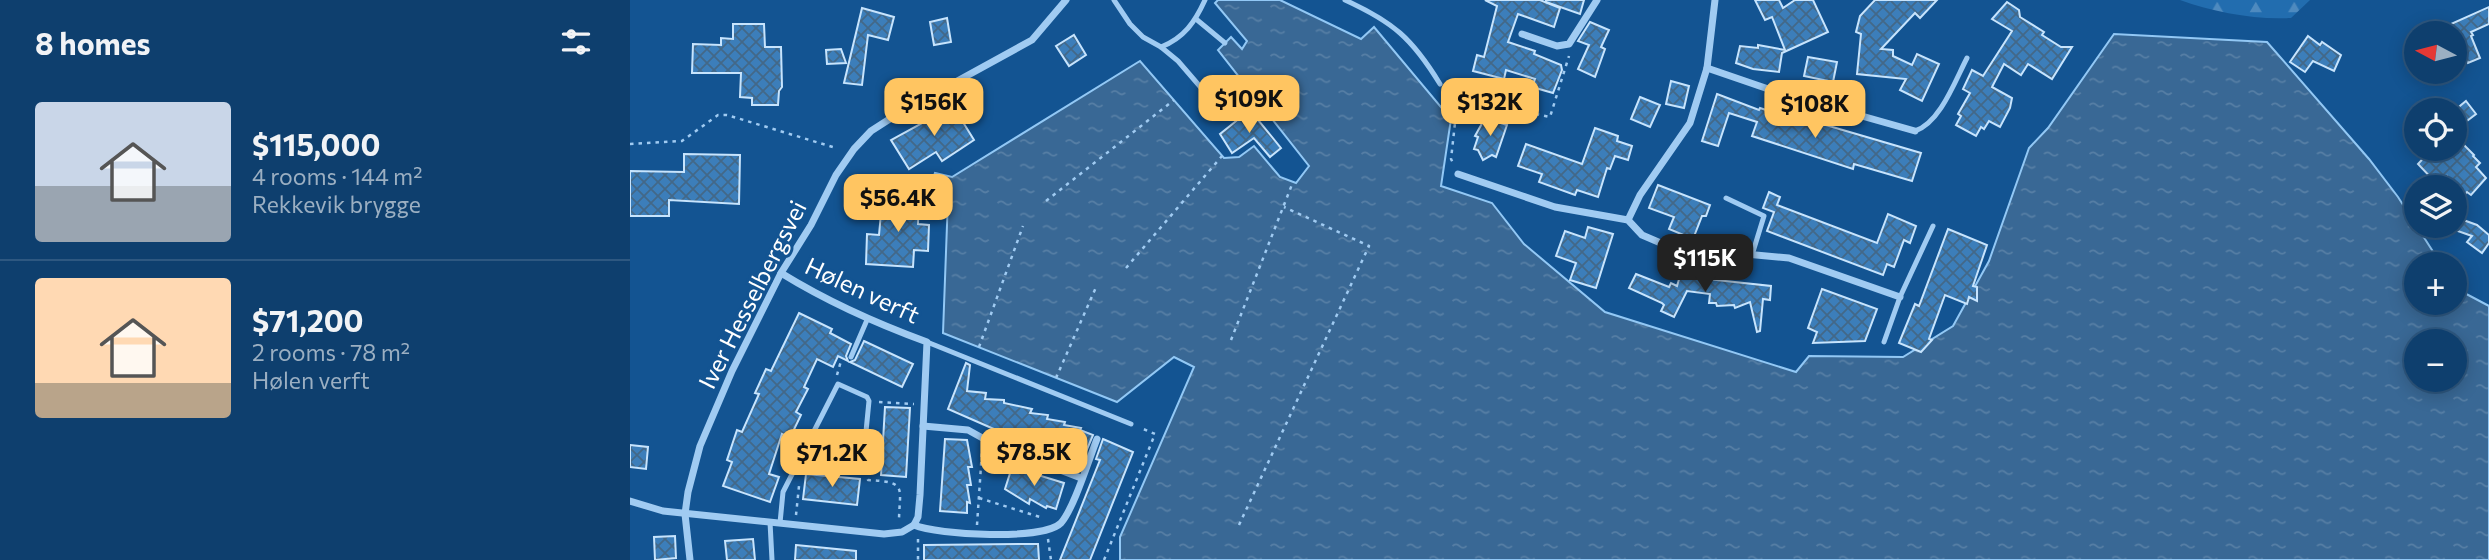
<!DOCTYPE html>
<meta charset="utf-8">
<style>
:root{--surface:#0e3f6e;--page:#1c4a76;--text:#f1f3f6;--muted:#9bafc2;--line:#2e5881;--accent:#ffc561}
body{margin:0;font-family:Commissioner,sans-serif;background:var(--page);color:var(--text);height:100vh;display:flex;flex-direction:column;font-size:26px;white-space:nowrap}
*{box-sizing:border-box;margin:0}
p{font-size:23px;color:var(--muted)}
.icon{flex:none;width:38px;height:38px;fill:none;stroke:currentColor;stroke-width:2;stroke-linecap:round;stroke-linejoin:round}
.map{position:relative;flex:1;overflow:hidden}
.side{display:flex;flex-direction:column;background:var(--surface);width:630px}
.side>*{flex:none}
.needle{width:46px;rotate:277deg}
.fabs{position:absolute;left:1774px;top:21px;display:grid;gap:14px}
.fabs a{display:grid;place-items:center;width:63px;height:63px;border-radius:50%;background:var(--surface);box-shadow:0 4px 18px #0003,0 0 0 2px var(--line);font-size:35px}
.price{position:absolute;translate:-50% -60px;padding:0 16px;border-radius:14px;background:var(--accent);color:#111;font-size:23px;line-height:46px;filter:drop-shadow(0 2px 4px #0008)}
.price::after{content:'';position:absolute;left:50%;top:42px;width:21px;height:16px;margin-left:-10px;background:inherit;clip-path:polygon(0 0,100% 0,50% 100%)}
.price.active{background:#222;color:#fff}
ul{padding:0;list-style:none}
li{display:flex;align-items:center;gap:21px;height:175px;padding:0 35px}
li+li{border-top:2px solid var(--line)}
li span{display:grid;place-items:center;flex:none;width:196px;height:140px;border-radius:7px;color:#555}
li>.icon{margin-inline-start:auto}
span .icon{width:84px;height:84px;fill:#fffc;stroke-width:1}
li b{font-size:30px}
h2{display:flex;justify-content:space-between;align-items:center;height:84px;padding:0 35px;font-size:30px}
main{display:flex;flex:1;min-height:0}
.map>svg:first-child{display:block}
</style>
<main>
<section class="side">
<h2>8 homes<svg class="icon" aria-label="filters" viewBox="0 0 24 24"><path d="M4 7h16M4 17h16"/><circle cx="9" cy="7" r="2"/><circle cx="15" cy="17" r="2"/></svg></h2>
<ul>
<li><span style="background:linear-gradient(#c9d6e8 60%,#9aa5b1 0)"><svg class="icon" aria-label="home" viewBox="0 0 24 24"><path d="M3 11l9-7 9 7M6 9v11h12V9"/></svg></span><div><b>$115,000</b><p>4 rooms · 144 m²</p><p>Rekkevik brygge</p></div></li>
<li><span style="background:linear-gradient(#ffd9b3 75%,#b9a48a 0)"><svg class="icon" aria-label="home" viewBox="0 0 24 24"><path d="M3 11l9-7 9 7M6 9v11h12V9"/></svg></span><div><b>$71,200</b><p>2 rooms · 78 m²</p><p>Hølen verft</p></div></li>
</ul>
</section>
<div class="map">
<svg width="1859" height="560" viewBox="0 0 1859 560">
<defs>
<pattern id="forest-firs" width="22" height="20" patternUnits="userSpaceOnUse" patternTransform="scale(1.75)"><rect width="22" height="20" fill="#226daf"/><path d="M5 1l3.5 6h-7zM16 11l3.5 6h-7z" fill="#4e8abf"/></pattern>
<pattern id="water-ripples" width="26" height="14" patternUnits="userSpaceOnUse" patternTransform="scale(1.75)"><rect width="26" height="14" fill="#396895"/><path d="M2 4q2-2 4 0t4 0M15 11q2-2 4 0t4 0" fill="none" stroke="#577fa5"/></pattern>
<pattern id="building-cross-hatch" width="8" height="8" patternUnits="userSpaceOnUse" patternTransform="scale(1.75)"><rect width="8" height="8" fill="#3c7eba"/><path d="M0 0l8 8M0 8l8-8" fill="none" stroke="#436888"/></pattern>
</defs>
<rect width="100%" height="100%" fill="#135492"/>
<path fill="url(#forest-firs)" d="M1550,0H1680L1661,18C1624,20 1584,12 1550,0Z"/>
<path fill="url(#water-ripples)" stroke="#92c8f5" stroke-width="2" fill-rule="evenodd" d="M588,0H650L731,39L744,27L821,119L811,186L862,203L894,244L975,312L1166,372L1179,356L1273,357L1323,326L1359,261L1399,148L1418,128L1484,34L1637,42L1739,159L1768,197L1811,264H1787V303H1825V288L1859,306V560H490V537L564,367L544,357L487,402L313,333L318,198L296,197L305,173L322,177L510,61L594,158L609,157L624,146L650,177L666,183L679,166L588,50L601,37L612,49L617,41L585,3ZM1787,341H1825V380H1787Z"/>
<g fill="url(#building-cross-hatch)" stroke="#c7e4fd" stroke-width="2">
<path d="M855,0H910L930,8L924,27L888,14L878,42L905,51L904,54L931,65L932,70L923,93L902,87L905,79L876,70L874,79L843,71L847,55L854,57L867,6Z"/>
<path d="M916,0H954L950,14L916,2Z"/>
<path d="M1125,0H1149L1153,8L1165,0H1183L1198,32L1152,53L1149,72L1123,69L1106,63L1110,46L1128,48V45L1155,50L1142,17L1135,20Z"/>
<path d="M1245,0H1307L1290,18L1285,13L1251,49L1263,50V56L1282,65L1287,54L1309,64L1292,101L1270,90L1276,79L1227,74L1231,34L1226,32L1230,16Z"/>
<path d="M1377,2L1389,10L1390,17L1414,32L1412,35L1431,47H1442L1422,79L1398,64L1391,75L1374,64L1362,87L1382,98L1380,108L1370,127L1359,121L1354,129L1351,127L1346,136L1326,125L1331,116L1328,114L1340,93L1333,89L1342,70L1353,76L1382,31L1362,19Z"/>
<path d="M1859,7V24L1841,32L1843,35L1841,36L1850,58L1838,63L1829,42L1825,43V33L1821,24Z"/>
<path d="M232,8L264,17L258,40L238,35L232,85L214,83Z"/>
<path d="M317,18L321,42L304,45L300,22Z"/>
<path d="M960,22L979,30L971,47L975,49L965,77L948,69L959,45L948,41Z"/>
<path d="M103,24H134L135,47H151L152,87L149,91L148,105H122V98L110,97L111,73H62L63,44L91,45V38L103,39Z"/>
<path d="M444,35L456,55L439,66L426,46Z"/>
<path d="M1678,36L1690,45L1692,42L1711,55L1704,71L1683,61L1675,72L1660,62Z"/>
<path d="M211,49L216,63L197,64L196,50Z"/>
<path d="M1178,57L1207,62L1203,82L1174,76Z"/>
<path d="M1041,81L1059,86L1054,108L1036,104Z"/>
<path d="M1087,94L1129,110L1130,108L1171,121L1172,118L1291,153L1282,181L1224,164L1223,169L1122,136L1127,122L1099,113L1088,146L1072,141Z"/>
<path d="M1010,97L1030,105L1020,127L1001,119Z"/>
<path d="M1836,101L1846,114L1825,130V110Z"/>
<path d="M323,106L344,140L312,161L306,152L279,169L261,140Z"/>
<path d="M620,110L651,148L640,157L624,138L602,153L590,134Z"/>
<path d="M855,118L877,125L866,157L862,155L853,160L848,150L844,149L848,137L845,136Z"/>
<path d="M965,128L988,136L987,141L1002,146L998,160L985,156L980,169L977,168L968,197L947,190L945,195L909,182L912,174L888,166L896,144L952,164Z"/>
<path d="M1825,136L1844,155L1843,156L1850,163L1846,167L1856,178L1841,195L1837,192L1835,194L1817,176L1808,185L1788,164L1802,149H1825Z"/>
<path d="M54,154L110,155L109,204L39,200V216H0V171L54,172Z"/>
<path d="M1028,185L1080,205L1076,216H1072L1063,239L1039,229L1044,217L1019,208Z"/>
<path d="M1139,192L1150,197L1147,205L1247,243L1258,214L1286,226L1280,243L1274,240L1264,267L1257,264L1253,275L1137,231L1144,212L1133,208Z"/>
<path d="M261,193L289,194L288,224L299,225L298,251L284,250L283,267L236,264L237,234L249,235L251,213L260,214Z"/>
<path d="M1825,217L1847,225L1859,235V243L1852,253L1837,242L1842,236L1825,230Z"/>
<path d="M958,227L983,234L966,288L940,280L946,263L926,256L935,231L955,238Z"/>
<path d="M1318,229L1357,245L1343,286L1347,287V301L1339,297L1337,304L1315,295L1299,339L1302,340L1291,352L1269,343L1285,304L1289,306Z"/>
<path d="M1006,274L1039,287L1041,283L1047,286L1050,276L1141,286L1140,300L1133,299L1130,331L1127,332L1120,302L1105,308L1104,305L1087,306L1086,303H1079L1080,294L1057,291L1044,317L1031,311L1034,305L1032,303L999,288Z"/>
<path d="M1192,289L1247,309L1235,341L1183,343L1187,332L1178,328Z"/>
<path d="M169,313L202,329L200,333L221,344L216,356L218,361L208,356L203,367L187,359L174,387L178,389L166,412L171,415L160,438L152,434L139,474L149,477L140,502L93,486L102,462L97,460L107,430L112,432L129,394L125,393L136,369L141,371Z"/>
<path d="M234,341L283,364L272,387L220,362L225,360Z"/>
<path d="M336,363L340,365L337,391L356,393L355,399L374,400V403L402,409L400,413L418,415L417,419L435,422L434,425L451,428L450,430L463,435L455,454L443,450L441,455L374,429L373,433L318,409Z"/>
<path d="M255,407L280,408L276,477L251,475Z"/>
<path d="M315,439L337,440L342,467H338L341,485H337L340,503L337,502V513L310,511Z"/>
<path d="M473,439L503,452L460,560H430L470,460L466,459Z"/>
<path d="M0,445L18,447L16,469L0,467Z"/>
<path d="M382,467L434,483L426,509L417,506L416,508L400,499L399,504L375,489Z"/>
<path d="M176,474L230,479L227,505L173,499Z"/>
<path d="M45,536L46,558L25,560L24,537Z"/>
<path d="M123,539L125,560H97L95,541Z"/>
<path d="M391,544H408L409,560H294V545Z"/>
<path d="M166,545L226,551V560H165Z"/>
</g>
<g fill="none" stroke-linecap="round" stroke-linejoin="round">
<g stroke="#a0cbf2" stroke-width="2.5" stroke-dasharray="3.5 5" stroke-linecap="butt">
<path d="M815,92L838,100L920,117L939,56"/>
<path d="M815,93L826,114L821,159L823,163"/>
<path d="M0,144L52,141L88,115H97L206,148"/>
<path d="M416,201L544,100"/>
<path d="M496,268L592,156"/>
<path d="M601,340L663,182"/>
<path d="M349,347L393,226"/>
<path d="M207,375L211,361"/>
<path d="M426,378L467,285"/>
<path d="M249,402L284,404"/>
<path d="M236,471L238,480C279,482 269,488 269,522"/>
<path d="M349,498L413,518"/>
<path d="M166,515L169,486"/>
<path d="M347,525L352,451"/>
<path d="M609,525L739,246L654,207"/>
<path d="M288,539V560"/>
<path d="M418,539L421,560"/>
<path d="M474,560L525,434L511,428"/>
</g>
<g stroke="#a0cbf2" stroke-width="5">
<path d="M484,0L500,24L513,37L531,47L548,61L592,112"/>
<path d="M715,0C763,22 782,38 810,84"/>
<path d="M566,19L595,43"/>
<path d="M531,47C554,38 565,22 575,0"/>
<path d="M1285,131C1310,123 1325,81 1337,58"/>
<path d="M1096,198L1134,216L1122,255"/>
<path d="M297,342L501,424"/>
<path d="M1254,342L1270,297L1303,226"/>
<path d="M221,357L237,320"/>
<path d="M140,522L142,560"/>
<path d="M150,523L153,492L208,384L237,397L239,401L233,462L207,461L173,456"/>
</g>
<g stroke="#a0cbf2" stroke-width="7">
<path d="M892,34L927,46L939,44L967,0"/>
<path d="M1077,68L1147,92L1285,131"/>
<path d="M828,174L925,207L998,220L1012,235L1040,247L1159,258L1270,297"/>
<path d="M998,220L1010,195L1060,123L1077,68L1085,0"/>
<path d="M293,426L338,430L365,445L451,478"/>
<path d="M0,501L33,511L254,534L272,532L284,525L288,517L290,495L297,342C245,323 198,302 151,273"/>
<path d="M284,525C308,535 413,541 431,523C444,508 459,459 467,439"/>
<path d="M60,560L55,514L58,492L70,446L102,371L151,273L181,225L206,175L224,149L241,131L269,113L402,40L436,0"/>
</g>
</g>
<g text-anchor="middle" stroke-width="6" stroke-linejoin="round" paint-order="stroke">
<g font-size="24" fill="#fff" stroke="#135492">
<text transform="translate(232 291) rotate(25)" y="8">Hølen verft</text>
<text transform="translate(123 295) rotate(-63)" y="8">Iver Hesselbergsvei</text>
</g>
</g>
</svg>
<div class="fabs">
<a><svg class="needle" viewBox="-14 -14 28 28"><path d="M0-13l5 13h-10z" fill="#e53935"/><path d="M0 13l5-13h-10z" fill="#9bafc2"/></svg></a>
<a><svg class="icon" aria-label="locate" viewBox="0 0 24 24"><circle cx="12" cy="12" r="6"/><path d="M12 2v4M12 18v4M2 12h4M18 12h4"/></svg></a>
<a><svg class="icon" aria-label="layers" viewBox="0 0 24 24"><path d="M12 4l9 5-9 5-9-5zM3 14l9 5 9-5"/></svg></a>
<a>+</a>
<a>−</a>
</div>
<b class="price" style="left:619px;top:135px">$109K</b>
<b class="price" style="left:304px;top:138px">$156K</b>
<b class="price" style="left:860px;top:138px">$132K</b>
<b class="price" style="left:1185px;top:140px">$108K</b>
<b class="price" style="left:268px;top:234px">$56.4K</b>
<b class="price active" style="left:1075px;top:294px">$115K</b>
<b class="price" style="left:404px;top:488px">$78.5K</b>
<b class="price" style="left:202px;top:489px">$71.2K</b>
</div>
</main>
